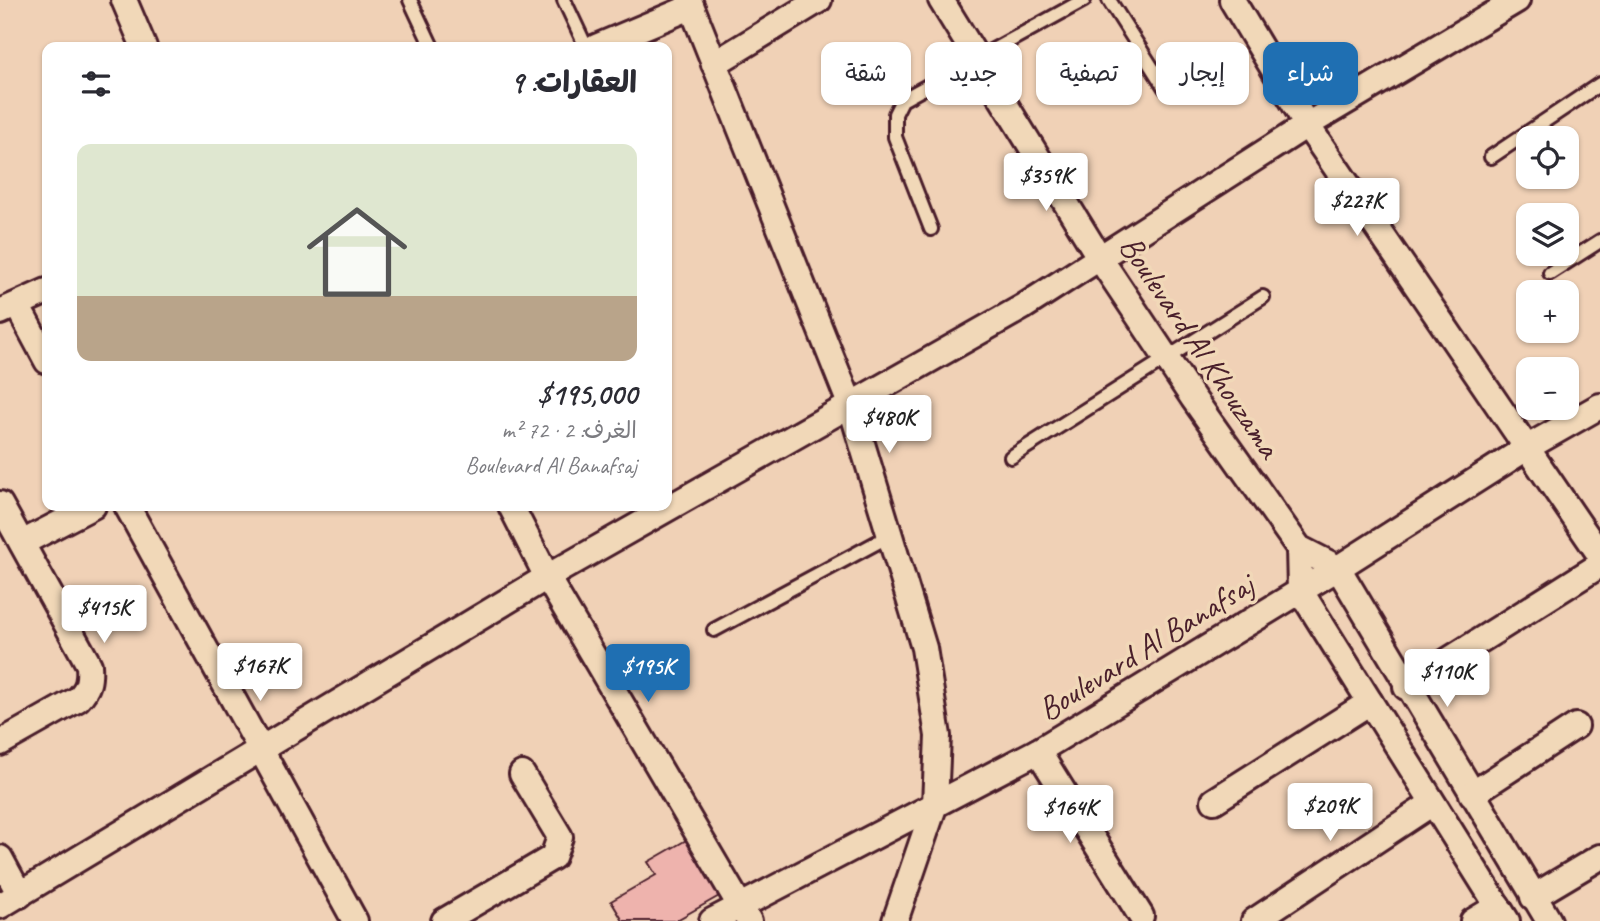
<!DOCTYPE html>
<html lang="ar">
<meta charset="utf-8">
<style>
:root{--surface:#fff;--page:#f7f7f7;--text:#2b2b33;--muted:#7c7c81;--line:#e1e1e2;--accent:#1f6fb2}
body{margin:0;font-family:Caveat,"Playpen Sans Arabic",sans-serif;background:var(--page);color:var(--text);direction:rtl;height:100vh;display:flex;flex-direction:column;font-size:26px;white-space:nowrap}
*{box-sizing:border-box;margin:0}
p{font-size:23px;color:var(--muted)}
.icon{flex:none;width:38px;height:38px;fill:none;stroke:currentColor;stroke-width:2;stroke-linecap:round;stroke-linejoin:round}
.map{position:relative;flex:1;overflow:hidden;direction:ltr}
.drawer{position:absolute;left:42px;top:42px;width:630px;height:469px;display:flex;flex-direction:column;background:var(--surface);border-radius:14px;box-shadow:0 2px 5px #0004;direction:rtl}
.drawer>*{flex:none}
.hud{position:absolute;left:693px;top:42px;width:665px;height:63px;direction:rtl;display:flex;gap:14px}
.buttons{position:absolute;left:1516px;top:126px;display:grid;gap:14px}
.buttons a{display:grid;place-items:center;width:63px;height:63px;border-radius:14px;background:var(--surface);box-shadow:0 2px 5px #0004;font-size:35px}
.price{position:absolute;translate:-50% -60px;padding:0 16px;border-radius:7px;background:#fff;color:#222;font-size:23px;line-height:46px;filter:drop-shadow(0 2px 4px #0008)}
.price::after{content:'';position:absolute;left:50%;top:42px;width:21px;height:16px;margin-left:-10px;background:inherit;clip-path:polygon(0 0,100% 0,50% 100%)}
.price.on{background:var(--accent);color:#fff}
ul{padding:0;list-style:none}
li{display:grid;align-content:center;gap:14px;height:371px;padding:0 35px}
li+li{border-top:2px solid var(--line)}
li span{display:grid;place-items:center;height:217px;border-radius:14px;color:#555}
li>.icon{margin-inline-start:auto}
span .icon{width:126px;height:126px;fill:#fffc;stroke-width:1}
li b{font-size:30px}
h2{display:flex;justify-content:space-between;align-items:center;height:84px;padding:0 35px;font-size:30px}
.tag{padding:0 24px;border-radius:14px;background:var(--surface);box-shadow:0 2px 5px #0004;font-size:24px;line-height:63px}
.tag.on{background:var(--accent);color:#fff}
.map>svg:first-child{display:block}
</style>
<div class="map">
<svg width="1600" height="921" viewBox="0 0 1600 921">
<rect width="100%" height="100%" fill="#f0d1b6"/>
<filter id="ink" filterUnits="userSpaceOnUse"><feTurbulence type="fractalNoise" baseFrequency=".0143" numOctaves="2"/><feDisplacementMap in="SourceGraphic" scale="14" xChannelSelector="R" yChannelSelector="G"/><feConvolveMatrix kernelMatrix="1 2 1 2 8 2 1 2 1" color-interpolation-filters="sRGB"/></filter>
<g filter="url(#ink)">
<path fill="#eeb3ad" stroke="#4a1f2b" stroke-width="2" d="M688,839L721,895L675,921H623L611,901L656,875L648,862Z"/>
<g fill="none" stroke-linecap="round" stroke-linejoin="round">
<defs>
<g id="service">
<path d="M410,0L432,47"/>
<path d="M564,0L586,47"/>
<path d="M1109,0L1165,88"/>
<path d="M1491,157L1600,84"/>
<path d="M931,229L895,137V114L902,100L1084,0"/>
<path d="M1550,273L1600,241"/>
<path d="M1011,457L1263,297"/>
<path d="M714,630L889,536"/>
</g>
<g id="minor">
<path d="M124,0L144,47"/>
<path d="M689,0L850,404L924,648L938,736L935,804L895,921"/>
<path d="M941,0L1101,260L1193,398L1299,548L1338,568L1549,921"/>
<path d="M1232,0L1307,125L1600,555"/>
<path d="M596,47L691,7"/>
<path d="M714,64L819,0"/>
<path d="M17,305L47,361"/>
<path d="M0,312L47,291"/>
<path d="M0,504L89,665C90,680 89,688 78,699L0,743"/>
<path d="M127,506L355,921"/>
<path d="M511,506L547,577L749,921"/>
<path d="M22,543L93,506"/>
<path d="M1299,548L1300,590L1507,921"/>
<path d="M1406,687L1600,565"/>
<path d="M1038,751L1141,916"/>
<path d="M1472,794L1576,726"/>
<path d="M1214,801L1370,702"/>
<path d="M0,858L20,895"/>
<path d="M1533,897L1600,857"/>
<path d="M0,906L547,577L1023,307L1307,125L1517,0"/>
<path d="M444,921L553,857L560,837L522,774"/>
<path d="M712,921L1038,751L1338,568L1528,447L1600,406"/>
<path d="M1254,921L1431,804"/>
<path d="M1473,921L1498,906"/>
</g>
</defs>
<use href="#service" stroke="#4a1f2b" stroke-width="18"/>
<use href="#minor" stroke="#4a1f2b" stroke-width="30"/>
<use href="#service" stroke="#f1d8b8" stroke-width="12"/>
<use href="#minor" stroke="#f1d8b8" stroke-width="24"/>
</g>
</g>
<g text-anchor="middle" stroke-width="7" stroke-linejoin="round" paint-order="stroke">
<g font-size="33" fill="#4a1f2b" stroke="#f1d8b8">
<text transform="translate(1201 346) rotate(56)" y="12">Boulevard Al Khouzama</text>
<text transform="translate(1145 646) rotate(-32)" y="12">Boulevard Al Banafsaj</text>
</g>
</g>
</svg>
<div class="buttons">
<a><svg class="icon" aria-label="locate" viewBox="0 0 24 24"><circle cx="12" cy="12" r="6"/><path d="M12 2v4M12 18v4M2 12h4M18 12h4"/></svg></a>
<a><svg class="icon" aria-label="layers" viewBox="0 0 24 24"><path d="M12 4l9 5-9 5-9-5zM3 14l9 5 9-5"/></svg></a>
<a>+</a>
<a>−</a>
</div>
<b class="price" style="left:1046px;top:213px">$359K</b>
<b class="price" style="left:1357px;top:238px">$227K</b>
<b class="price" style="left:889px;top:455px">$480K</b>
<b class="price" style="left:104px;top:645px">$415K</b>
<b class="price" style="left:260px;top:703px">$167K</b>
<b class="price on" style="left:648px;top:704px">$195K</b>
<b class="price" style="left:1447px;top:709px">$110K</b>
<b class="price" style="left:1330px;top:843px">$209K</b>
<b class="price" style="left:1070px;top:845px">$164K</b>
<div class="hud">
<a class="tag on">شراء</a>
<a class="tag">إيجار</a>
<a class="tag">تصفية</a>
<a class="tag">جديد</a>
<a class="tag">شقة</a>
</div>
<section class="drawer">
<h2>العقارات: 9<svg class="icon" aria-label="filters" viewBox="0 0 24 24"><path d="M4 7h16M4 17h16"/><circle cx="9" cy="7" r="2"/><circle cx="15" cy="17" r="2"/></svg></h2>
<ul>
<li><span style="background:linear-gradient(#dfe7d0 70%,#b9a48a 0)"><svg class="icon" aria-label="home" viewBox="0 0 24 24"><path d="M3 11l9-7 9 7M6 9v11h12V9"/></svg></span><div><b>$195,000</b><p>الغرف: 2 · 72 m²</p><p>Boulevard Al Banafsaj</p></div></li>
</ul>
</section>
</div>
